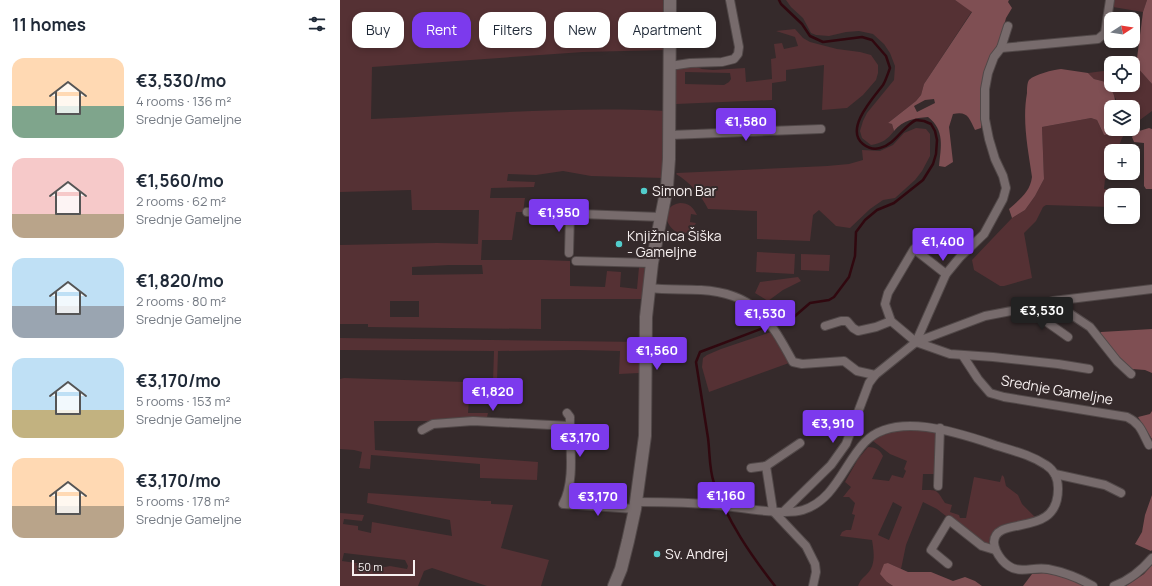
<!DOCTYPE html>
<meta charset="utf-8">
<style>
:root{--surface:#fff;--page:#f6f6f7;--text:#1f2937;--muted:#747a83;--accent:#7c3aed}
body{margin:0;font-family:Manrope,sans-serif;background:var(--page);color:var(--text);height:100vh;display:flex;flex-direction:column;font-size:15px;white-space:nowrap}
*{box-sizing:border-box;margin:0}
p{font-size:13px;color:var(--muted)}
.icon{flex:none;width:22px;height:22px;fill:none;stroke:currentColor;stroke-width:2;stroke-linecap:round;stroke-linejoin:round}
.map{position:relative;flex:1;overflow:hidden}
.drawer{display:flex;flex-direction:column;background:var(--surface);width:340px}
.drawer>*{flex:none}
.hud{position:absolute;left:12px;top:12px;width:380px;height:36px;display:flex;gap:8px}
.needle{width:26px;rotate:78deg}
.buttons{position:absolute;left:764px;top:12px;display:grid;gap:8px}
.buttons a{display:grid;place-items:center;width:36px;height:36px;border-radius:8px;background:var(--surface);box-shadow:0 2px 6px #0003;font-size:20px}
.scale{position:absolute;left:12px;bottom:10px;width:63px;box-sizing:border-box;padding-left:4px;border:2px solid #f8f1f1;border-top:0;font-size:11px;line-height:14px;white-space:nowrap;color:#f8f1f1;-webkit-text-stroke:3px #352a2b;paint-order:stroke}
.price{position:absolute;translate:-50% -34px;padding:0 9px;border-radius:4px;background:var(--accent);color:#fff;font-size:13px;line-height:26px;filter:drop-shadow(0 1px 2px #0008)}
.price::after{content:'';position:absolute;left:50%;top:24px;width:12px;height:9px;margin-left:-6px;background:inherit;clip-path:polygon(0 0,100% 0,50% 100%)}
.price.active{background:#222;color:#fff}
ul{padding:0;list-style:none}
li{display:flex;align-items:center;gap:12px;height:100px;padding:0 12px}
li span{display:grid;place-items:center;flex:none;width:112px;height:80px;border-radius:12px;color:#555}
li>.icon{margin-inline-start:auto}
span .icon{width:48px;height:48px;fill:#fffc;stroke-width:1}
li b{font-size:17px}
h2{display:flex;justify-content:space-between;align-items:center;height:48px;padding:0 12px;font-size:17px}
.pill{padding:0 14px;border-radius:12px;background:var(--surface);box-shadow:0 2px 6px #0003;font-size:14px;line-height:36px}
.pill.active{background:var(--accent);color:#fff}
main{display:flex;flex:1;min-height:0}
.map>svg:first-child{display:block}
</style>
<main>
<section class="drawer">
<h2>11 homes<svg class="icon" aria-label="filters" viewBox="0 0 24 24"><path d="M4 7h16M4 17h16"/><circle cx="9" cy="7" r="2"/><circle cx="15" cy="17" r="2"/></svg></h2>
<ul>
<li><span style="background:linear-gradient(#ffd9b3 60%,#7fa58c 0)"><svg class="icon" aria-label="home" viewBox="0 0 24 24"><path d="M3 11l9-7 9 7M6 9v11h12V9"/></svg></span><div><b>€3,530/mo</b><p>4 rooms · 136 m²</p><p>Srednje Gameljne</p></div></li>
<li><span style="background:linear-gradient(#f6c9c9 70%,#b9a48a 0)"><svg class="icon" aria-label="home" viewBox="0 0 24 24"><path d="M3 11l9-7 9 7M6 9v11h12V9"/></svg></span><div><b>€1,560/mo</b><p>2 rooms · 62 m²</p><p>Srednje Gameljne</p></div></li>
<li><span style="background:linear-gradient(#bfe0f5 60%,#9aa5b1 0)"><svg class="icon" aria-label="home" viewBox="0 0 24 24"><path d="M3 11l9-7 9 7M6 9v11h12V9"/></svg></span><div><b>€1,820/mo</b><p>2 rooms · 80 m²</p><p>Srednje Gameljne</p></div></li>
<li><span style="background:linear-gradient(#bfe0f5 65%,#c2b280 0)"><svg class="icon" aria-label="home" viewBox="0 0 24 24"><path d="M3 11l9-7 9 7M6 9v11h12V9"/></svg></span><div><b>€3,170/mo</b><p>5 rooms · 153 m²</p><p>Srednje Gameljne</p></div></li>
<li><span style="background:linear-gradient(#ffd9b3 60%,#b9a48a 0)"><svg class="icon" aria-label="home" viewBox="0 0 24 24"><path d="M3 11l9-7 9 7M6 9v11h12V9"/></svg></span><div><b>€3,170/mo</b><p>5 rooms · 178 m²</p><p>Srednje Gameljne</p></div></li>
</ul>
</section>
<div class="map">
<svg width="812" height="586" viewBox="0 0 812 586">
<rect width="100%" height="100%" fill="#352a2b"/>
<g fill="#553134" fill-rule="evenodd">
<path d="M0,0H326V50L243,52L32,67L31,119C129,115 228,106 326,111L324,178L251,176L223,171L196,175L168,174L167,181L195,182L194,187L151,188L150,198H185L183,212H176L172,240H142L141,260H203L230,261V286L265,287L267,271L281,272L280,287L297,289L299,267L305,268L303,299H201V329L28,327V324H0V245L97,243L138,244L139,210H72L71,190L0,192ZM109,265H142L143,274L72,275V267ZM50,301H79V317H50Z"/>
<path d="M446,0H615L632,11L584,84L581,95L576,101L548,123L552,124L554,131C547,140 542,143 531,145L522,138L520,131L523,121L527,113L554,80L555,66L550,53L544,44L533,34L519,31L506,32L489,36L476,35L471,33L463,18L451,7Z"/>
<path d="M774,0H807L803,12L773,7Z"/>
<path d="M455,29L463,38L470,42L497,49L520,52L531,55L538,65V73L536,80L523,95L507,108L482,110L484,65L446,70V81L432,83V100L336,104L335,72L337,69L354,66L362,69L373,70L405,68L406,82L432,79L431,59L436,58L434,44L442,43L444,49L458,46L455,37L436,31ZM345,72L390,73L391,79L389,82L384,85L345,84Z"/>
<path d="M796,66L812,84V111L793,125V107H775L776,99L766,82L754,79L748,73L771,70V85H793V67Z"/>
<path d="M751,118L757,120L764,135L773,134V129H788L782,138L777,151H771V173L770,177L765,179L764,189L773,190L772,195H771V207L706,205L703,207L696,221L684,233L692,278L664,286H660L634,270L632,260L672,218L685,210L695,196L704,179L702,127Z"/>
<path d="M576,128L586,129L590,134V156L582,171L575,180L555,198L543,200L530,209L510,228L496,226L479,210L473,215L470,241L417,239V211L368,209C361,195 350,182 336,174L337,173L487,166L509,164L523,160L522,150L540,151L553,145L564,133Z"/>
<path d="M340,203C349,203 353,207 357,215L351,214L350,222L356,223C341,253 308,209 340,203Z"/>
<path d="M417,252L455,254L454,274L416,272Z"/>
<path d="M461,254L490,255L489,271L461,270Z"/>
<path d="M458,277L461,281L443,290L428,301L415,293L420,282Z"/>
<path d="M431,332L449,363L369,392L362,367L363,358L367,355L381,349Z"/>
<path d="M0,338L300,342L299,373L279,374L280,351L238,350L158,351L157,382H153L154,351L0,350Z"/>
<path d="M4,378L125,382L124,393L129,400L128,413H148L146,421H34L35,450L198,462L197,480L140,478V464L31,455L30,469L19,468L22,452L14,450L0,449V379Z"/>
<path d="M563,430H596V474H583L582,490C598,490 596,489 605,503L612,505L610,512L619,515L620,518H626L634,477L660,482L662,475L664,477L666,486L678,495L682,504L697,519C679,524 651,518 649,544L644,546L597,509L583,502L566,545L561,569L548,563L547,582L553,586H518C520,580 523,578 527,574C536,565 534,552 532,540L500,536L502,532L506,530H511L515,515L512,514L515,503L509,497H503L511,487L505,482L518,459L528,447C535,447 540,450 543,456L532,479L549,481L552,475L563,478L566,471L564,469L567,461L550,454L533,441C543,434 551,432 563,430ZM553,502L562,507L549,540L538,535Z"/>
<path d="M28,493L145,501H151V504L173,505L161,548L209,560L201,586H147L92,568L84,571L78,586H0V513L24,515L22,521L4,519L3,524L18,526V530L31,533L32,522L112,536L110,520L27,503ZM4,553L65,560L68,566L67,569L50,566L45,567L2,561Z"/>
</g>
<g fill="#7f4f53" fill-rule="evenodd">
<path d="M615,0H669L668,2L672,8L666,18L659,44L642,92L641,102V128L635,130C629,118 628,111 613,114L609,127L613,162L605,167L599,166C601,147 605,130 588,117C575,118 563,120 554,131L552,124L548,123L576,101L581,95L584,84L632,12ZM594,99L595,103L577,112L574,106L585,100Z"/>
<path d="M807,0H812V84L796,66L803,12Z"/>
<path d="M721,69L748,73L754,79L766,82C772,92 776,94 775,107H771V129H773V134L764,135L757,120L751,118L702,127L704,179L695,196L685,210L672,218L669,209C680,199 690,192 692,177C688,149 682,121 687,93C687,89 687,83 689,80C695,74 713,70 721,69Z"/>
<path d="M809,128L812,129V189H806L804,186V143L794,142L792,137L796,132Z"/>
<path d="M812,329V373L805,370L792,369L771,351L760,335L761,332Z"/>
<path d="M812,411V439L798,417L810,414Z"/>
<path d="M812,495V550L811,551L795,544L802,532L805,515Z"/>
<path d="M548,563L568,572H591L613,581L625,577L635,581L642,586H553L547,582L540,574L544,564Z"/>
<path d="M812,565V586H786L804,574Z"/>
<path d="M704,573L727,577L745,586H683L692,574Z"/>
</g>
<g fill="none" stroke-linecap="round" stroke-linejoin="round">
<path stroke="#30080f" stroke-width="2.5" d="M435,586C410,554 388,522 374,483C369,469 370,453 368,438C364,413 360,388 356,362L360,352L455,316L470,303L489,300L494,297L509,277L515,256L516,232L525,220L537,210L554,203L583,180L593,164L596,154L597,140L595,131L591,124L584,121L576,120C563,126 555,145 540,148C533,150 528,148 523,144C504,129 534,97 543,85C546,80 548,73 550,68L546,56L532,40L522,37L483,42L470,36L462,24L441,4L439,0"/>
<defs>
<g id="street">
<path d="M661,48L758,39L765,33L770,0"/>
<path d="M330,66L350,63L382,62L394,59L398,54L399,47L390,0"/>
<path d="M330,135L481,129"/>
<path d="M187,212L321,217"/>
<path d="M229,253L230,214"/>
<path d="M236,261L312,263"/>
<path d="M606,274L574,249L548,293L545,304L551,321L576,342L610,354L653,357L718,364L749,369"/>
<path d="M309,288C326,290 343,289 361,290C414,293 429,318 453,362L462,364L504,361L517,371L535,375"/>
<path d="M718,301L726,311L750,327L777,361L791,374"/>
<path d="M687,308L728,337"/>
<path d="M485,326L501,321H507L513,328L518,331L536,327L551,321"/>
<path d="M576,342L606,274L620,257L644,234L663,199L666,188L663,176L655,159L649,139L645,119V89L648,73L654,57L661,48L668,26"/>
<path d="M623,356L638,379L650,393L664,397L787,417C801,424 802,432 809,445"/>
<path d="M227,413L230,417C229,443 236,480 223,504L295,509"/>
<path d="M82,430L93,424L133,421L230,426"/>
<path d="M426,466L433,511L466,546L475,564L476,572L473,586"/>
<path d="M411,468L426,466L460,443"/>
<path d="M715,474L765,485L781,493"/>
<path d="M598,486L600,428"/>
<path d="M296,502C323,502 350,502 376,505C399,507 443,516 463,510C495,500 504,464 525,442C556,410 622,434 658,446C674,451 691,455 706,465C714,470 718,479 718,488C719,540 655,514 654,542C654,549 658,555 662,560C677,577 690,566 708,569C724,572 739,578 753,586"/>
<path d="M444,511L491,465L506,444L529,383L535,375L576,342L645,316L687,308L713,301L812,289"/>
<path d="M608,564L591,550L609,520L642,546L655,550"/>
<path d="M774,586C790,580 801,571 812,558"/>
</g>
<path id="secondary" d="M274,586L281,569L288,541L295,509L305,436L306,317L312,263L327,187L329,159L330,0"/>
</defs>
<use href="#street" stroke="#514848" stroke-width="10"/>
<use href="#secondary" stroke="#514848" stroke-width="14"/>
<use href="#street" stroke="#776b6c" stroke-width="8"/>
<use href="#secondary" stroke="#776b6c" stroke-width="12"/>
</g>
<g fill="#52cdcc" stroke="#352a2b" stroke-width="1.5">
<circle cx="304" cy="191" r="4"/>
<circle cx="279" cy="244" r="4"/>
<circle cx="317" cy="554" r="4"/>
</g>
<g text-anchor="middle" stroke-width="4" stroke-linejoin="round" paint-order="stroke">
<g font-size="14" fill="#f8f1f1" stroke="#352a2b" text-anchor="start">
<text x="312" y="196">Simon Bar</text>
<text x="287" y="241">Knjižnica Šiška<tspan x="287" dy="16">- Gameljne</tspan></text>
<text x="325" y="559">Sv. Andrej</text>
</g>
<g font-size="14" fill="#f8f1f1" stroke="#352a2b">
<text transform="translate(717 390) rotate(10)" y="5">Srednje Gameljne</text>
</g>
</g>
</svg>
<div class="buttons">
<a><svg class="needle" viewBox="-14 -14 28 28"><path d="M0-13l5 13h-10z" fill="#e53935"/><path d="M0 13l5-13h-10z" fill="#747a83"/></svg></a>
<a><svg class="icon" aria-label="locate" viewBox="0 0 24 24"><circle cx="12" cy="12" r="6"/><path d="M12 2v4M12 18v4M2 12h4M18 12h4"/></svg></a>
<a><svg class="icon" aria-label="layers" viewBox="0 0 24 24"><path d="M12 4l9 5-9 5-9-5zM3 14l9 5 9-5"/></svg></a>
<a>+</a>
<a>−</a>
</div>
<div class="scale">50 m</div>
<b class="price" style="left:406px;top:142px">€1,580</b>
<b class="price" style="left:219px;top:233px">€1,950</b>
<b class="price" style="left:603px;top:262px">€1,400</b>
<b class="price active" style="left:702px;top:331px">€3,530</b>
<b class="price" style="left:425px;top:334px">€1,530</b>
<b class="price" style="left:317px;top:371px">€1,560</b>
<b class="price" style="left:153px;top:412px">€1,820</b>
<b class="price" style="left:493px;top:444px">€3,910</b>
<b class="price" style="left:240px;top:458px">€3,170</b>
<b class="price" style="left:386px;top:516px">€1,160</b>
<b class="price" style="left:258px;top:517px">€3,170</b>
<div class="hud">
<a class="pill">Buy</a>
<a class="pill active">Rent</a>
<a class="pill">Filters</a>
<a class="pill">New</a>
<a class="pill">Apartment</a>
</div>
</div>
</main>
